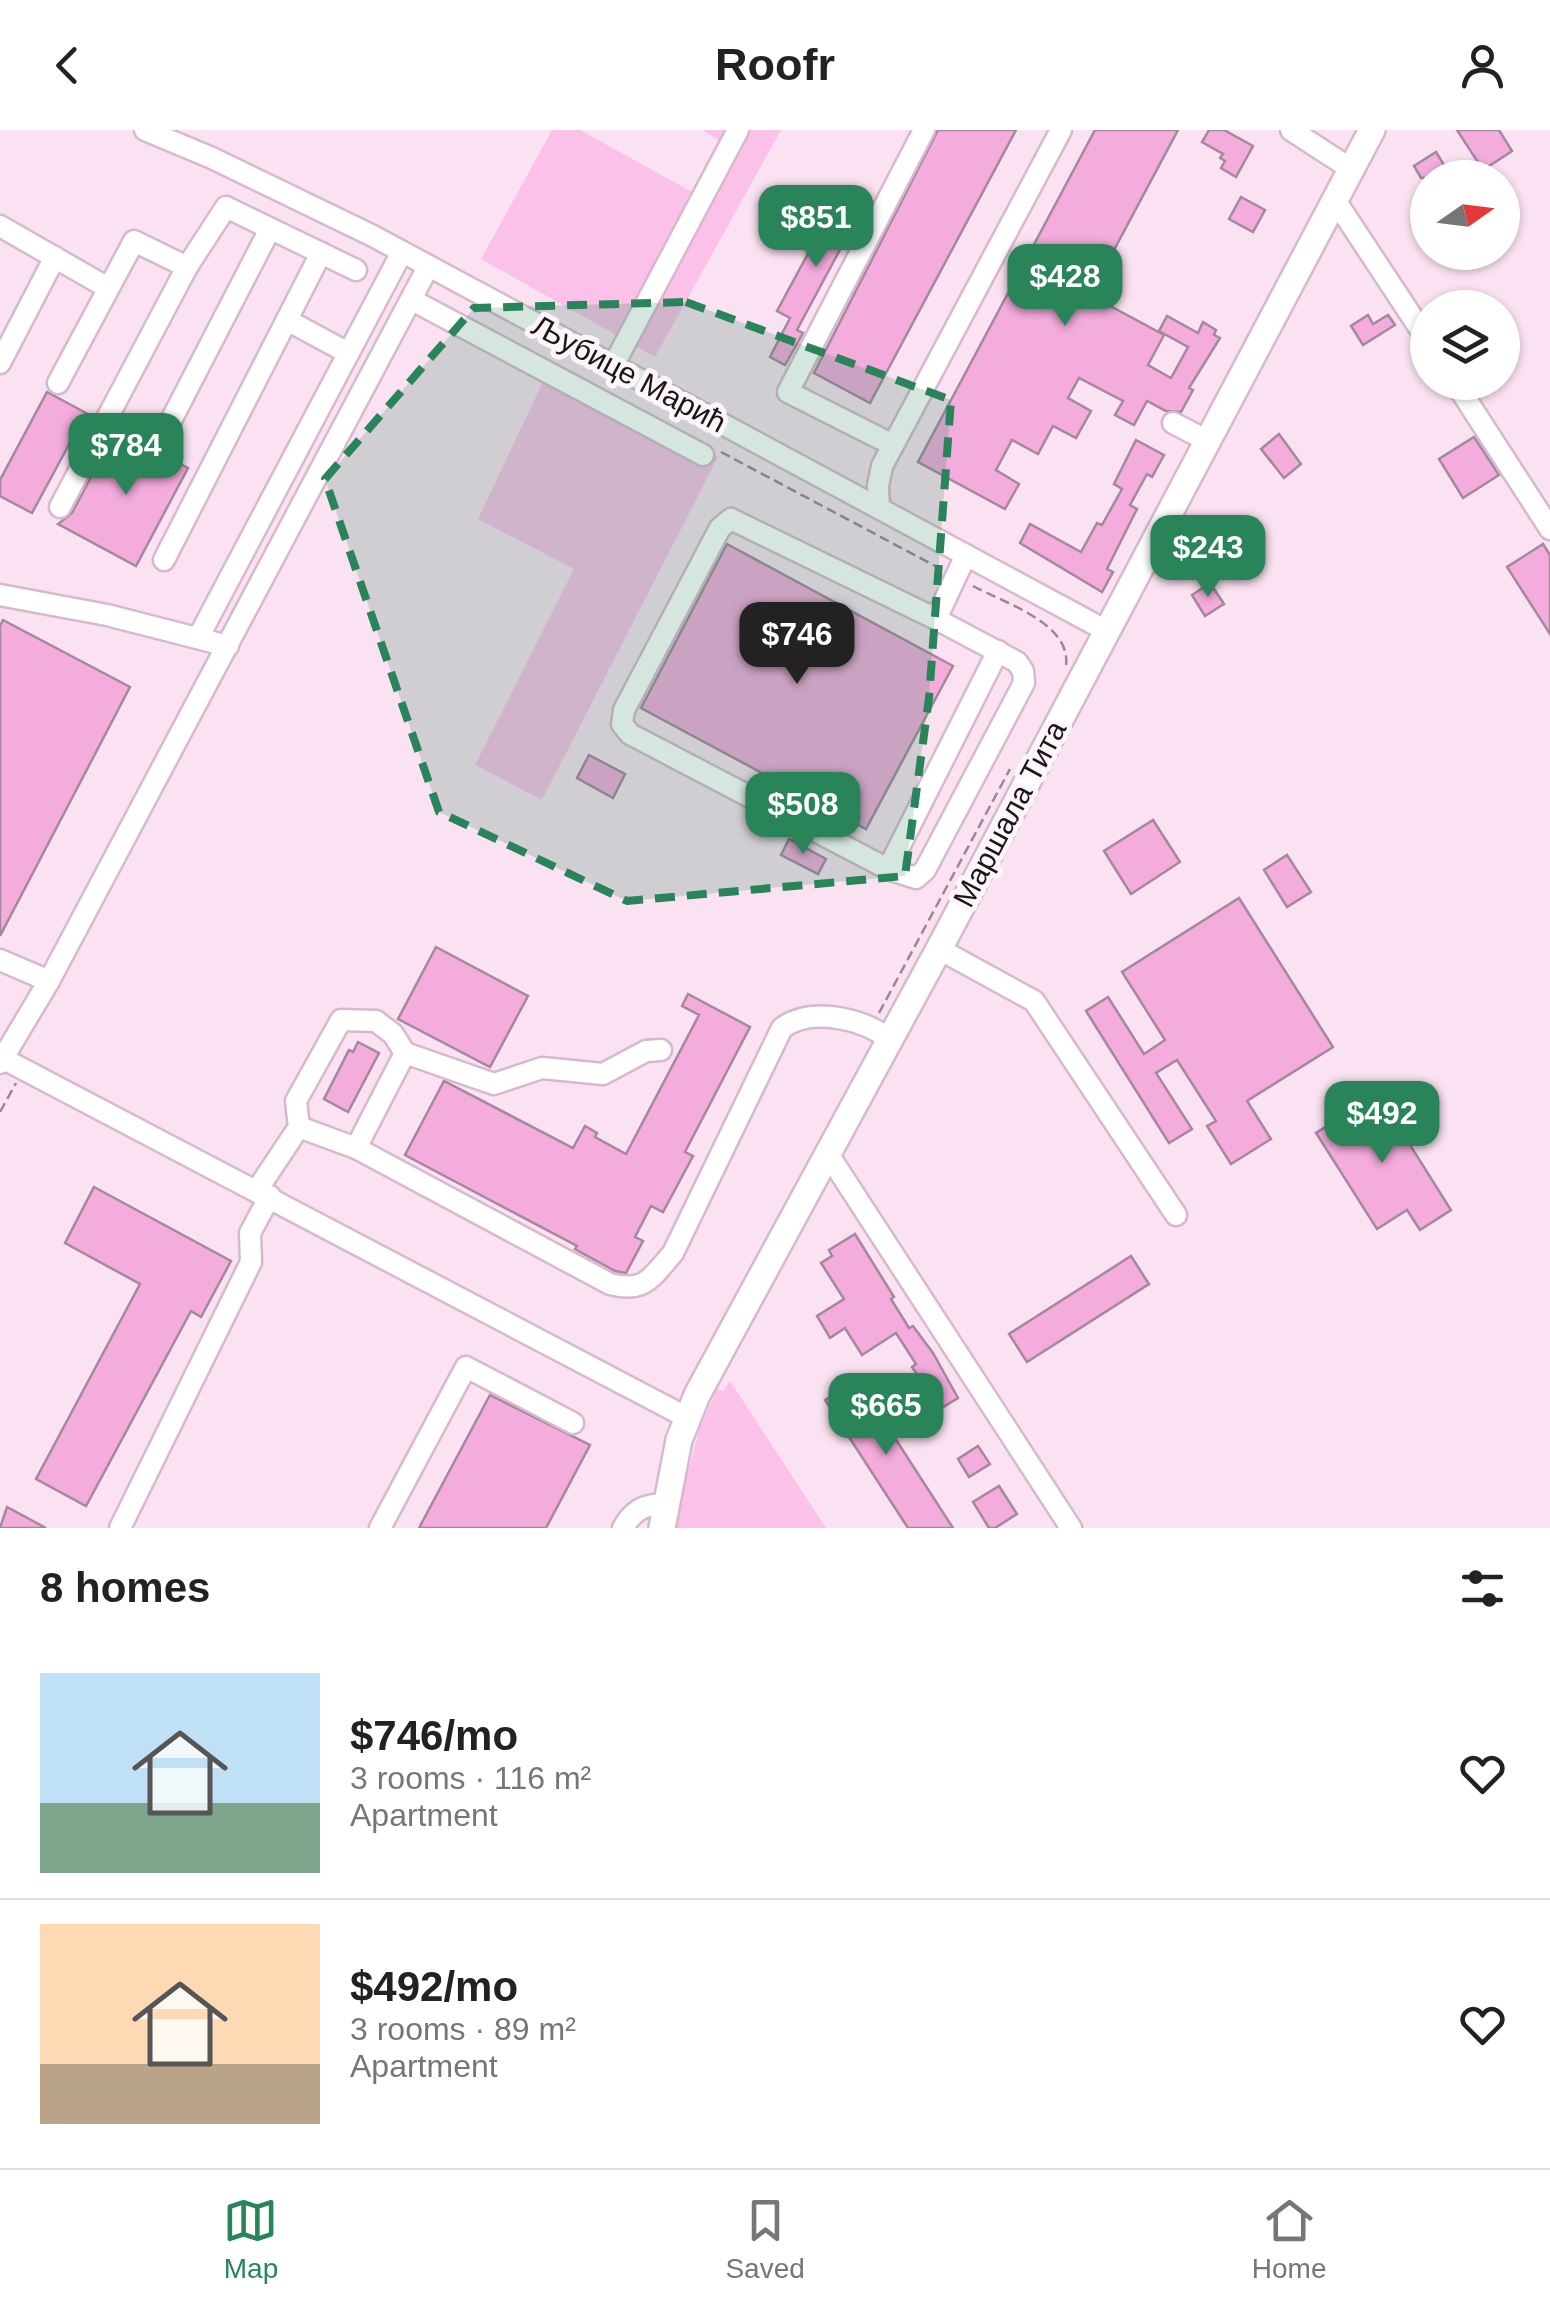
<!DOCTYPE html>
<meta charset="utf-8">
<style>
:root{--surface:#fff;--page:#f6f6f6;--text:#222;--muted:#767676;--line:#e0e0e0;--accent:#2a845a}
body{margin:0;font-family:Arial,sans-serif;background:var(--page);color:var(--text);height:100vh;display:flex;flex-direction:column;font-size:38px;white-space:nowrap}
*{box-sizing:border-box;margin:0}
p{font-size:32px;color:var(--muted)}
.icon{flex:none;width:55px;height:55px;fill:none;stroke:currentColor;stroke-width:2;stroke-linecap:round;stroke-linejoin:round}
.map{position:relative;height:1398px;overflow:hidden}
.side{display:flex;flex-direction:column;background:var(--surface);flex:1}
.side>*{flex:none}
.needle{width:65px;rotate:76deg}
.fabs{position:absolute;left:1410px;top:30px;display:grid;gap:20px}
.fabs a{display:grid;place-items:center;width:110px;height:110px;border-radius:50%;background:var(--surface);box-shadow:0 2px 8px #0004;font-size:50px}
.price{position:absolute;translate:-50% -85px;padding:0 22px;border-radius:20px;background:var(--accent);color:#fff;font-size:32px;line-height:65px;filter:drop-shadow(0 2px 5px #0008)}
.price::after{content:'';position:absolute;left:50%;top:60px;width:30px;height:22px;margin-left:-15px;background:inherit;clip-path:polygon(0 0,100% 0,50% 100%)}
.price.selected{background:#222;color:#fff}
ul{padding:0;list-style:none}
li{display:flex;align-items:center;gap:30px;height:250px;padding:0 40px}
li+li{border-top:2px solid var(--line)}
li span{display:grid;place-items:center;flex:none;width:280px;height:200px;border-radius:0px;color:#555}
li>.icon{margin-inline-start:auto}
span .icon{width:120px;height:120px;fill:#fffc;stroke-width:1}
li b{font-size:42px}
h2{display:flex;justify-content:space-between;align-items:center;height:120px;padding:0 40px;font-size:42px}
header{display:flex;justify-content:space-between;align-items:center;height:130px;padding:0 40px;background:var(--surface);font-size:45px;font-weight:700}
.tabs{display:flex;justify-content:space-around;align-items:center;height:140px;border-top:2px solid var(--line);background:var(--surface);font-size:28px;color:var(--muted)}
.tabs a{display:grid;justify-items:center;gap:5px}
.tabs .selected{color:var(--accent)}
.map>svg:first-child{display:block}
</style>
<header><svg class="icon" aria-label="back" viewBox="0 0 24 24"><path d="M15 5l-7 7 7 7"/></svg>Roofr<svg class="icon" aria-label="person" viewBox="0 0 24 24"><circle cx="12" cy="8" r="4"/><path d="M4 21q1-7 8-7t8 7"/></svg></header>
<div class="map">
<svg width="1550" height="1398" viewBox="0 0 1550 1398">
<rect width="100%" height="100%" fill="#fbe2f2"/>
<g fill="#fbc1e8">
<path d="M552,0H580L694,63L722,12L702,0H781L655,227L481,129Z"/>
<path d="M550,237L718,327L542,670L475,635L574,439L478,389Z"/>
<path d="M730,1251L826,1398H674L699,1300L717,1259L723,1261Z"/>
</g>
<g fill="#f3acdc" stroke="#a5889b" stroke-width="2.5">
<path d="M938,0H1016L870,273L814,243Z"/>
<path d="M1095,0H1178L1090,165L1164,205L1148,235L1171,248L1188,217L1159,201L1167,186L1198,203L1203,192L1216,200L1214,205L1220,208L1189,258L1193,260L1181,282L1166,281L1147,271L1134,295L1115,285L1123,271L1079,248L1068,268L1091,281L1076,308L1053,296L1038,324L1012,310L996,340L1019,354L1005,379L918,332Z"/>
<path d="M1209,0H1224L1253,16L1236,47L1221,38L1225,31L1220,28L1223,24L1202,12Z"/>
<path d="M1457,0H1499L1512,21L1483,40Z"/>
<path d="M1436,22L1452,48H1421L1414,36Z"/>
<path d="M844,57L867,69L797,200L803,203L785,235L770,227L790,188L777,181Z"/>
<path d="M1241,67L1265,80L1253,102L1229,89Z"/>
<path d="M1368,185L1373,194L1388,185L1395,195L1363,215L1351,196Z"/>
<path d="M47,262L86,283L32,383L0,366V350Z"/>
<path d="M116,300L188,338L136,436L58,394L72,383Z"/>
<path d="M1279,304L1301,334L1284,348L1261,319Z"/>
<path d="M1474,307L1499,345L1463,368L1439,329Z"/>
<path d="M1136,310L1164,325L1152,347L1147,344L1130,375L1137,379L1107,439L1113,442L1102,462L1020,413L1030,394L1081,422L1097,393L1102,395L1122,359L1114,354Z"/>
<path d="M727,414L953,536L866,699L641,578Z"/>
<path d="M1543,414L1550,425V504L1507,437Z"/>
<path d="M1210,453L1224,474L1205,486L1192,465Z"/>
<path d="M3,490L130,557L0,806V496Z"/>
<path d="M589,625L625,644L613,668L577,648Z"/>
<path d="M1153,690L1180,732L1131,764L1104,721Z"/>
<path d="M789,709L826,729L818,744L781,725Z"/>
<path d="M1287,725L1311,762L1287,777L1264,740Z"/>
<path d="M1239,768L1333,917L1247,971L1271,1009L1231,1034L1207,996L1216,991L1177,930L1156,943L1192,999L1169,1013L1086,881L1108,867L1144,924L1165,910L1122,842Z"/>
<path d="M436,817L528,866L490,937L398,889Z"/>
<path d="M688,864L750,897L685,1022L693,1026L663,1082L651,1076L635,1107L643,1111L626,1143L615,1141L575,1119L577,1116L405,1025L444,951L573,1018L585,996L597,1003L595,1007L626,1024L699,885L682,876Z"/>
<path d="M358,912L379,923L348,982L324,969L349,920L353,922Z"/>
<path d="M1378,964L1451,1080L1420,1100L1407,1080L1377,1099L1316,1003Z"/>
<path d="M94,1057L231,1131L201,1187L191,1181L86,1376L36,1349L140,1154L65,1113Z"/>
<path d="M855,1104L894,1167L891,1169L909,1198L913,1196L933,1223L958,1268L940,1279L912,1237L916,1234L896,1203L862,1225L845,1198L830,1208L817,1186L844,1169L821,1133L832,1126L829,1120Z"/>
<path d="M1131,1126L1149,1154L1027,1232L1009,1204Z"/>
<path d="M857,1249L882,1288L953,1398H908L825,1270Z"/>
<path d="M490,1265L590,1315L546,1398H419Z"/>
<path d="M978,1316L990,1334L969,1347L958,1329Z"/>
<path d="M999,1356L1017,1384L995,1398H989L973,1372Z"/>
<path d="M7,1377L46,1398H0Z"/>
</g>
<g fill="none" stroke-linecap="round" stroke-linejoin="round">
<defs>
<g id="minor">
<path d="M145,0L212,28L373,106L1107,501"/>
<path d="M1291,0L1351,39"/>
<path d="M1335,70L1428,211"/>
<path d="M0,96L108,158"/>
<path d="M412,170L703,325"/>
<path d="M287,190L348,223"/>
<path d="M0,233L55,127"/>
<path d="M613,236L738,0"/>
<path d="M1455,252L1550,399"/>
<path d="M58,253L134,111L187,137"/>
<path d="M1173,293L1208,311"/>
<path d="M164,304L270,99"/>
<path d="M893,315L788,262L924,0"/>
<path d="M60,377L187,137L226,77L356,140"/>
<path d="M879,378L878,356L882,336L1061,0"/>
<path d="M164,430L321,123"/>
<path d="M0,465L107,485L228,516"/>
<path d="M936,489L1017,532L1023,541L1024,553L925,740L916,748L888,739L630,604L622,594L624,580L720,398L731,389L936,489L966,425"/>
<path d="M198,508L402,122"/>
<path d="M888,739L998,521"/>
<path d="M939,819L1034,871L1176,1085"/>
<path d="M0,830L49,851"/>
<path d="M0,927L686,1287"/>
<path d="M0,933L49,851L428,137"/>
<path d="M299,997L356,1018L610,1154C645,1163 651,1148 673,1123L782,898C812,876 862,889 890,909"/>
<path d="M356,1018L405,923"/>
<path d="M828,1024L1071,1398"/>
<path d="M257,1060L299,997L296,971L341,890L376,891L393,904L405,923L494,954L542,938L603,944L646,921L661,920"/>
<path d="M120,1398L251,1132L250,1103L270,1066"/>
<path d="M380,1398L466,1237L573,1293"/>
<path d="M623,1398C633,1380 645,1374 665,1374"/>
</g>
<path id="major" d="M662,1398L679,1310L697,1265L939,819L1372,0"/>
</defs>
<use href="#minor" stroke="#d7b9cd" stroke-width="25"/>
<use href="#major" stroke="#d7b9cd" stroke-width="30"/>
<g stroke="#9a8793" stroke-width="2.5" stroke-dasharray="10 5" stroke-linecap="butt">
<path d="M721,322L939,438"/>
<path d="M973,456C1004,473 1071,493 1066,535"/>
<path d="M879,883L1010,639"/>
<path d="M0,982L16,953"/>
</g>
<use href="#minor" stroke="#fff" stroke-width="20"/>
<use href="#major" stroke="#fff" stroke-width="25"/>
</g>
<path fill="#2a845a" fill-opacity="0.2" stroke="#2a845a" stroke-width="8" stroke-dasharray="20 12" stroke-linejoin="round" d="M686,172L951,270L929,568L905,746L627,771L439,682L325,349L474,178Z"/>
<g text-anchor="middle" stroke-width="10" stroke-linejoin="round" paint-order="stroke">
<g font-size="30" fill="#1e131a" stroke="#fcf6fa">
<text transform="translate(629 244) rotate(28)" y="10">Љубице Марић</text>
<text transform="translate(1010 684) rotate(-62)" y="10">Маршала Тита</text>
</g>
</g>
</svg>
<div class="fabs">
<a><svg class="needle" viewBox="-14 -14 28 28"><path d="M0-13l5 13h-10z" fill="#e53935"/><path d="M0 13l5-13h-10z" fill="#767676"/></svg></a>
<a><svg class="icon" aria-label="layers" viewBox="0 0 24 24"><path d="M12 4l9 5-9 5-9-5zM3 14l9 5 9-5"/></svg></a>
</div>
<b class="price" style="left:816px;top:140px">$851</b>
<b class="price" style="left:1065px;top:199px">$428</b>
<b class="price" style="left:126px;top:368px">$784</b>
<b class="price" style="left:1208px;top:470px">$243</b>
<b class="price selected" style="left:797px;top:557px">$746</b>
<b class="price" style="left:803px;top:727px">$508</b>
<b class="price" style="left:1382px;top:1036px">$492</b>
<b class="price" style="left:886px;top:1328px">$665</b>
</div>
<section class="side">
<h2>8 homes<svg class="icon" aria-label="filters" viewBox="0 0 24 24"><path d="M4 7h16M4 17h16"/><circle cx="9" cy="7" r="2"/><circle cx="15" cy="17" r="2"/></svg></h2>
<ul>
<li><span style="background:linear-gradient(#bfe0f5 65%,#7fa58c 0)"><svg class="icon" aria-label="home" viewBox="0 0 24 24"><path d="M3 11l9-7 9 7M6 9v11h12V9"/></svg></span><div><b>$746/mo</b><p>3 rooms · 116 m²</p><p>Apartment</p></div><svg class="icon" aria-label="heart" viewBox="0 0 24 24"><path d="M12 20l-8-8c-3-5 5-10 8-4 3-6 11-1 8 4z"/></svg></li>
<li><span style="background:linear-gradient(#ffd9b3 70%,#b9a48a 0)"><svg class="icon" aria-label="home" viewBox="0 0 24 24"><path d="M3 11l9-7 9 7M6 9v11h12V9"/></svg></span><div><b>$492/mo</b><p>3 rooms · 89 m²</p><p>Apartment</p></div><svg class="icon" aria-label="heart" viewBox="0 0 24 24"><path d="M12 20l-8-8c-3-5 5-10 8-4 3-6 11-1 8 4z"/></svg></li>
</ul>
</section>
<nav class="tabs">
<a class="selected"><svg class="icon" aria-label="map" viewBox="0 0 24 24"><path d="M3 6l6-2 6 2 6-2v14l-6 2-6-2-6 2zM9 4v14M15 6v14"/></svg>Map</a>
<a><svg class="icon" aria-label="saved" viewBox="0 0 24 24"><path d="M7 4h10v16l-5-4-5 4z"/></svg>Saved</a>
<a><svg class="icon" aria-label="home" viewBox="0 0 24 24"><path d="M3 11l9-7 9 7M6 9v11h12V9"/></svg>Home</a>
</nav>
